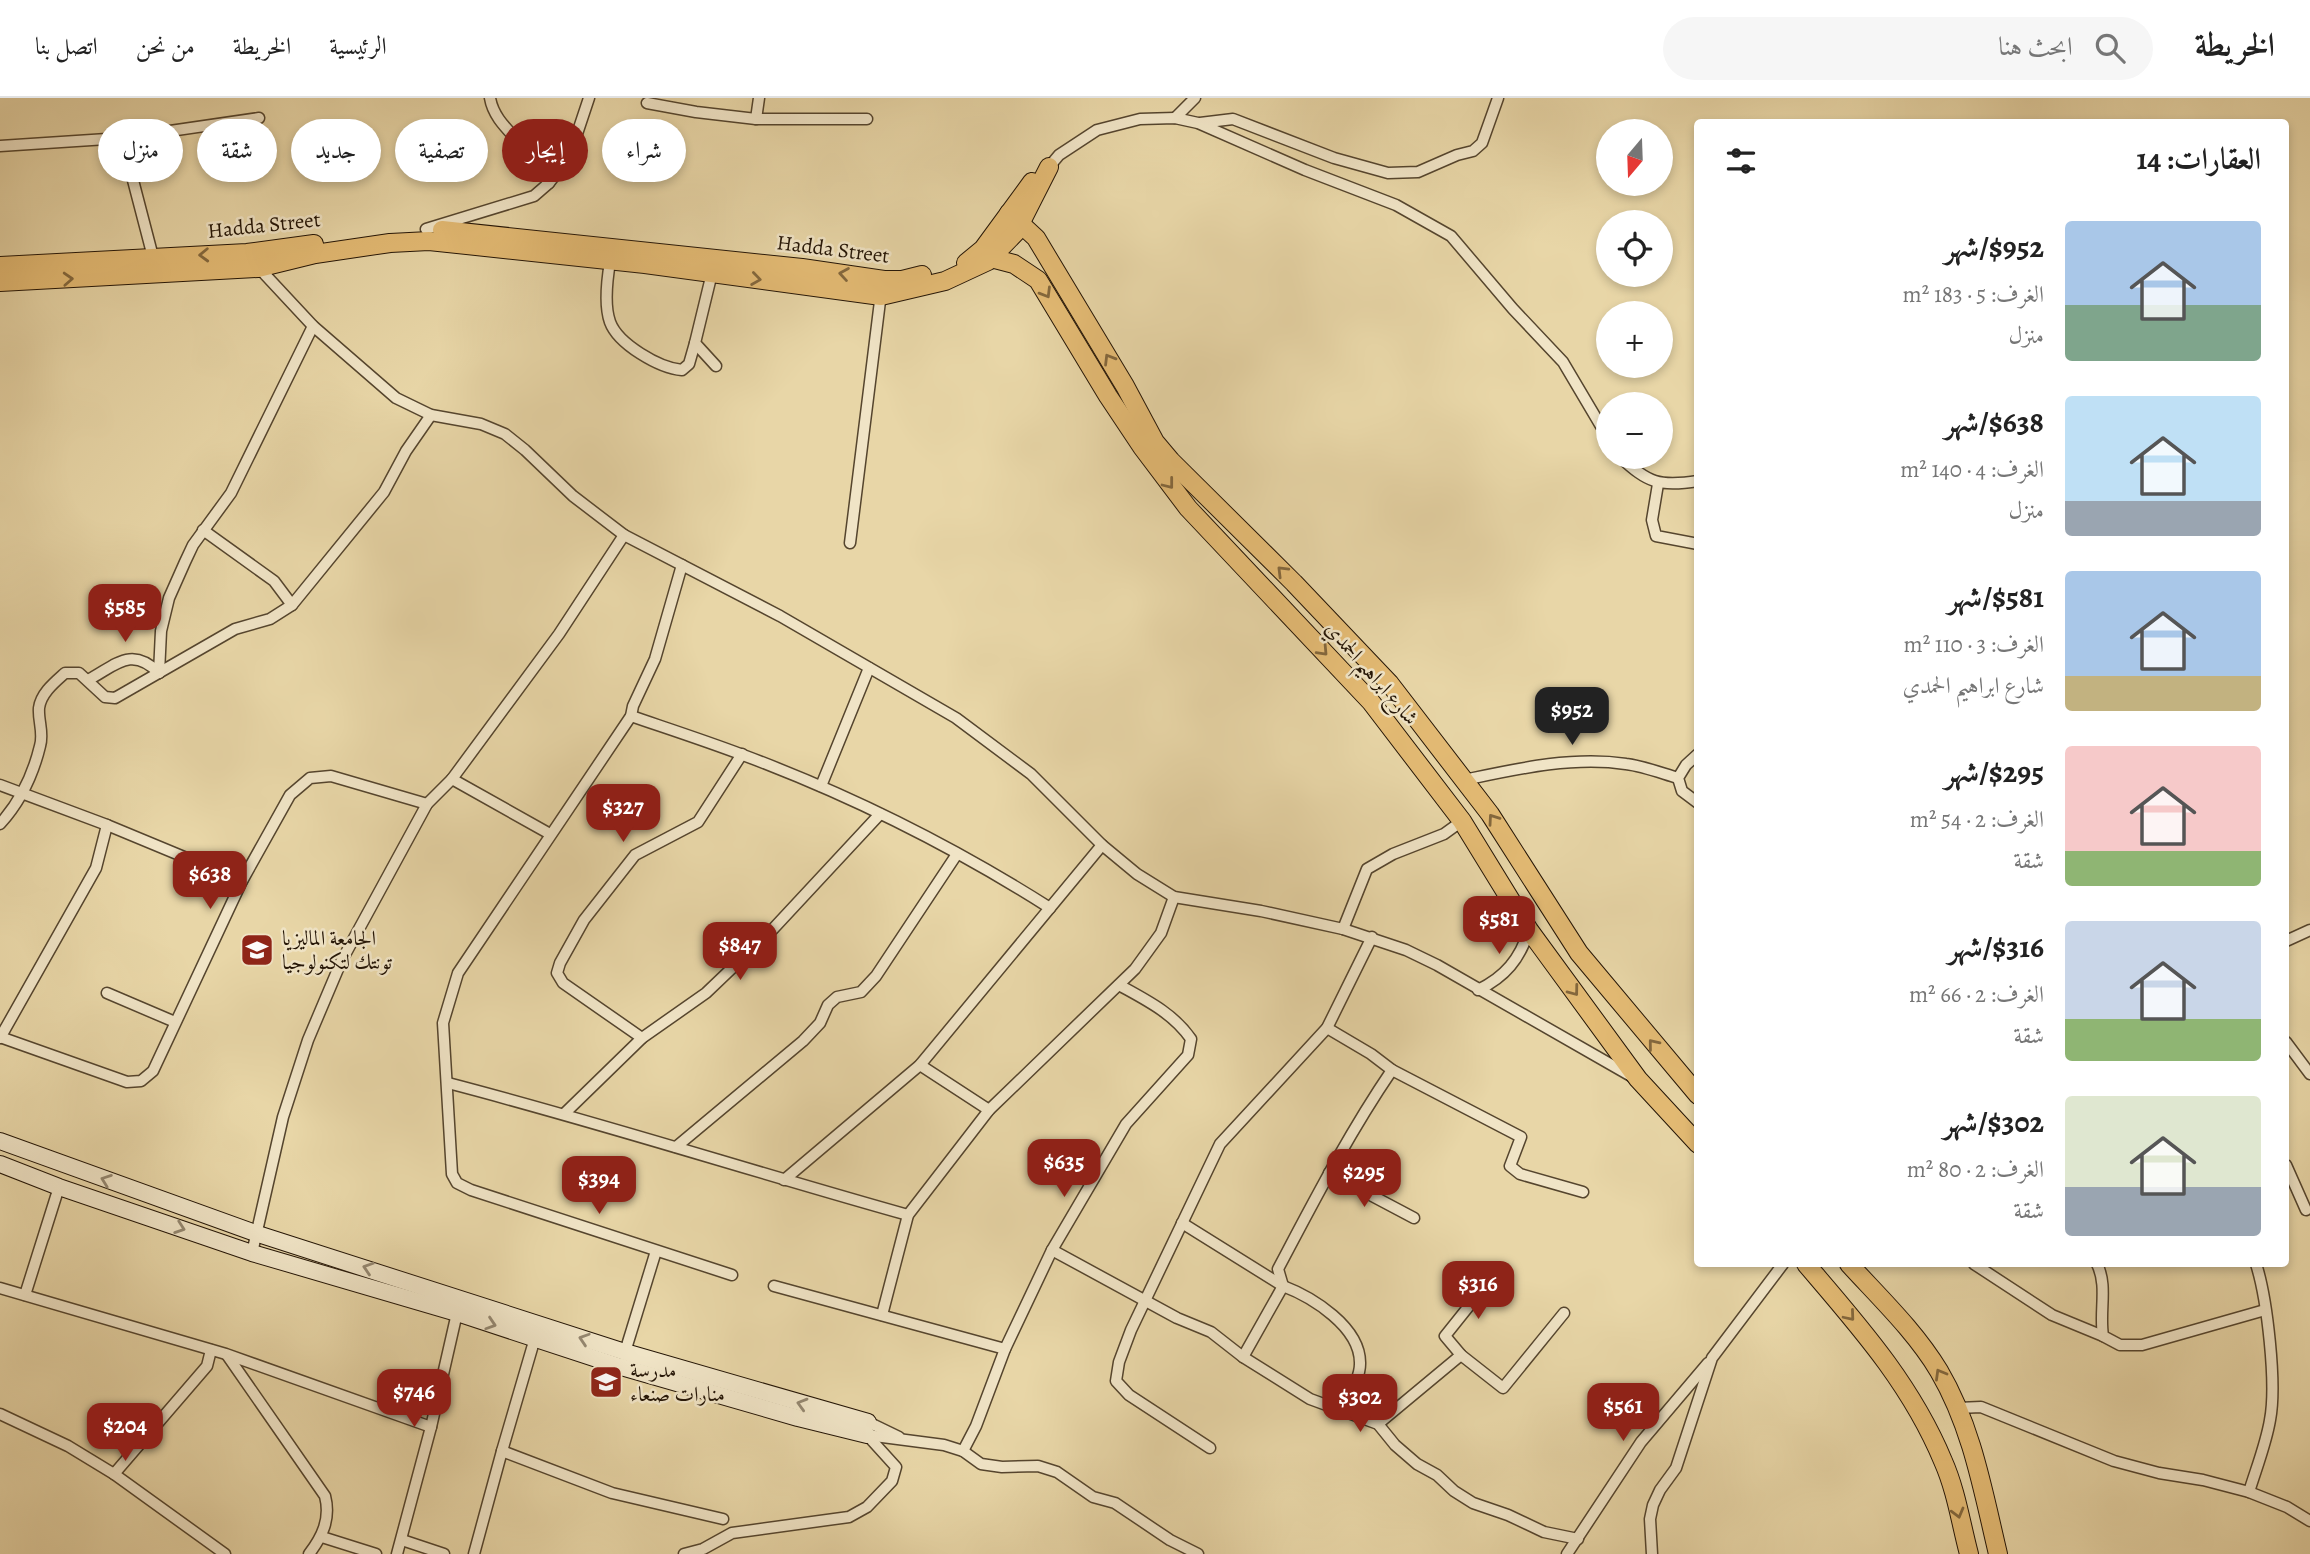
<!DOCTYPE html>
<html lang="ar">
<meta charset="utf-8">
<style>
:root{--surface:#fff;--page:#f6f6f6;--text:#222;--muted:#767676;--line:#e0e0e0;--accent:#8f2418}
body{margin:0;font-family:Alegreya,Amiri,serif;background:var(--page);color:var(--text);direction:rtl;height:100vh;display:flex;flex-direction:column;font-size:26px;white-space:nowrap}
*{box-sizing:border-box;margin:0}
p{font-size:23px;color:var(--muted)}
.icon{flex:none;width:38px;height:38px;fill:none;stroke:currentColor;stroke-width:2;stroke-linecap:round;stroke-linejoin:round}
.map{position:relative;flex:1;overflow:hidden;direction:ltr}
.side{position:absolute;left:1694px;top:21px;width:595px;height:1148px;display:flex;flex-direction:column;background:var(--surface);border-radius:7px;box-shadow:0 4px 10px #0003;direction:rtl}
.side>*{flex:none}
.banner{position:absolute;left:21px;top:21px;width:665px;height:63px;direction:rtl;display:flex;gap:14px}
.needle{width:46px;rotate:199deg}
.tools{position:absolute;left:1596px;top:21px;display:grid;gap:14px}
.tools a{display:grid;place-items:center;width:77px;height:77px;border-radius:50%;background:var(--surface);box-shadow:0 4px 10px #0003;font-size:35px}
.price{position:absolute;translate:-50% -60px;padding:0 16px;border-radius:14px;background:var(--accent);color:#fff;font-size:23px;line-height:46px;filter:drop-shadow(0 2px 4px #0008)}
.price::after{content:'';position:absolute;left:50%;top:42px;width:21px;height:16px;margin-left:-10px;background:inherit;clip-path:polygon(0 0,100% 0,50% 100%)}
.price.active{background:#222;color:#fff}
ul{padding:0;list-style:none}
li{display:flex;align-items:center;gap:21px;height:175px;padding:0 28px}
li span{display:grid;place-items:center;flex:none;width:196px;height:140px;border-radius:7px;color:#555}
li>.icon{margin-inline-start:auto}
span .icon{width:84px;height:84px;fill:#fffc;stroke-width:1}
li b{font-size:30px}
h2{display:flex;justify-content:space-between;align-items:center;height:84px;padding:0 28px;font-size:30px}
.pill{padding:0 24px;border-radius:32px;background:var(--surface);box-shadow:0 4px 10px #0003;font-size:24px;line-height:63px}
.pill.active{background:var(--accent);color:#fff}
header{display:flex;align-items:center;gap:42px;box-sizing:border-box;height:98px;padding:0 35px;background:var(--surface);border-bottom:2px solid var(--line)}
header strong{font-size:33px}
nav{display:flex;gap:38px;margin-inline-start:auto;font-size:24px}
.search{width:490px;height:63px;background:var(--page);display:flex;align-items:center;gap:18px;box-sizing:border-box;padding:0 24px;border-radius:38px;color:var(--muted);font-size:26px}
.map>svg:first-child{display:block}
</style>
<header>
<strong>الخريطة</strong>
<div class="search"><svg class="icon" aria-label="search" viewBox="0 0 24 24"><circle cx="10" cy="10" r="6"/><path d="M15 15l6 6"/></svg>ابحث هنا</div>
<nav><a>الرئيسية</a><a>الخريطة</a><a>من نحن</a><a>اتصل بنا</a></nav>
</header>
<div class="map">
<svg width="2310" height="1456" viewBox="0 0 2310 1456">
<rect width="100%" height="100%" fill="#e8d6a7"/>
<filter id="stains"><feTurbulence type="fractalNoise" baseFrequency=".00286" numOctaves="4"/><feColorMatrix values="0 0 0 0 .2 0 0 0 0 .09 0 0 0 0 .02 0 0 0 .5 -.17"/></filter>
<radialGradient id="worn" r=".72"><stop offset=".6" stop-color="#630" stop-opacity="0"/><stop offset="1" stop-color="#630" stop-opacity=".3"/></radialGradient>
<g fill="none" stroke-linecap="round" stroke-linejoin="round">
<defs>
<g id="street">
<path d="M490,0C493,18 506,30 518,43C529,56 538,71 549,85"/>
<path d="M647,5L696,14L756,21H867"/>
<path d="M1175,20L1195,0"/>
<path d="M756,21L759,0"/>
<path d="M1200,25L1233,21L1334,60L1388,75L1418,74L1457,57L1473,53L1482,45L1498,0"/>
<path d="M122,40L259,20"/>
<path d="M0,48L122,40L153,159"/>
<path d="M1049,69L1059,57L1097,32L1140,21L1175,20L1198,25L1305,72L1396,107L1451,138L1513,211L1563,264L1608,340"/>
<path d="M426,131L534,98L549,85L563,67L574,45L589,0"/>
<path d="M610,164C607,182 604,207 610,224C618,246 659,270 682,272L689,266L695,245"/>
<path d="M258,169L313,228L396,300L431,317L481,326L505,336L525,352L573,398L624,437L780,518L956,620L1031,676L1102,747L1137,776L1174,799L1261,813L1343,831L1406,852L1437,867L1631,978"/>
<path d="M712,175L695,245L716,268"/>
<path d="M1620,359C1648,385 1659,389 1698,383"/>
<path d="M1658,386L1652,422L1656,438L1698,446"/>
<path d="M203,432L274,483L292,507"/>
<path d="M850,445L881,195"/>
<path d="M682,467L655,561L633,608L631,618L458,875L443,925L452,1076L457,1085L471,1092L732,1177"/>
<path d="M159,575L161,533L169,500L185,464L193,447L231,395L313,228"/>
<path d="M88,582C115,568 131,547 159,575"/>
<path d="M631,618C669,631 706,643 743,657C850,697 954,749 1050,810"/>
<path d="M1698,656L1686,667L1678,680L1682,693L1698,705"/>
<path d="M452,681L550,736"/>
<path d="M1464,682C1516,671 1572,658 1626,666C1643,668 1661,675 1678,680"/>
<path d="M0,687L107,727L242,783"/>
<path d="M821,688L869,570"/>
<path d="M0,726C20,704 33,677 40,648C44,635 38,623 39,610C41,595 55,584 65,575H79L105,599L115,600L235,531L270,521L292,507L384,394L406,353L431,317"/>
<path d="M1343,831L1367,771L1393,756L1444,736L1462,723"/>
<path d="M2286,843L2310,832"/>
<path d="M1478,892C1505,879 1520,861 1529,832"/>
<path d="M107,895L175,924"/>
<path d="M1327,930L1371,956L1392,972L1521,1039L1510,1068L1520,1076L1583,1094"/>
<path d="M0,939L127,984L141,983L153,973L242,783L290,697L310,680L331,678L427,706"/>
<path d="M0,940L96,770L107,727"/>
<path d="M642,940L563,885L557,875L560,865L584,822L635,757L698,724L742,656"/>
<path d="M2286,944L2310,976"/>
<path d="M920,967L989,1012"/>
<path d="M448,985C602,1025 754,1074 908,1117"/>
<path d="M565,1015L642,940L706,895L773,831L880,716"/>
<path d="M676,1049L803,943L820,925L828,907L837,899L861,894L876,878L957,756"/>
<path d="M2286,1067L2306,1112"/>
<path d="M1329,1075L1414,1120"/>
<path d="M784,1082L920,967L1102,747"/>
<path d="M1182,1125L1283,1188C1312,1199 1361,1229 1360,1266C1360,1281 1348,1298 1342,1312"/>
<path d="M1052,1152L1177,1220L1211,1234L1243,1259L1310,1301L1378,1326L1395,1347L1417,1366L1437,1377L1454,1393L1473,1405L1508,1417L1544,1434L1578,1441"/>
<path d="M252,1155L283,1019L308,942L341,864L427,706L452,681L559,536L624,437"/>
<path d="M1974,1166L2052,1217L2103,1238"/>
<path d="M2097,1166C2108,1188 2099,1213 2103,1238L2120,1247H2142L2265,1212"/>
<path d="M774,1188L1005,1251"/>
<path d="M1485,1188L1445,1238L1461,1257L1503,1290L1564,1215"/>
<path d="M0,1190L226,1256L431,1329"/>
<path d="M25,1197L59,1089"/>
<path d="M882,1217L908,1117L989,1012L1135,871L1161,835L1174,799"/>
<path d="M625,1254L656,1153"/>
<path d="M227,1257L325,1398C331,1421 322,1439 309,1456"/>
<path d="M1243,1259L1283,1188L1278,1171C1314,1103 1349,1035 1392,972"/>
<path d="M1958,1310L1981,1309L2114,1363L2159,1375L2203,1382L2249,1394L2287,1409L2310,1423"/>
<path d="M0,1316L68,1348L114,1376L225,1456"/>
<path d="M868,1324L899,1339"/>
<path d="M1378,1326L1461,1257"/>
<path d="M867,1337L944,1347L963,1353L981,1366L1002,1369L1038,1368L1057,1374L1093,1399L1115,1405L1170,1442L1198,1456"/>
<path d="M1210,1350L1129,1297L1116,1283L1119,1264L1131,1232L1220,1046L1327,930L1372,839"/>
<path d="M502,1353L535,1240"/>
<path d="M963,1353L976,1328L1005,1251L1052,1152L1126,1026L1188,957L1191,941C1173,915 1146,902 1119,887"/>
<path d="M114,1376L207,1268L211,1252"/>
<path d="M2249,1394C2256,1371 2266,1346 2270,1322C2277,1286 2267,1200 2256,1166"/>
<path d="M322,1439L376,1456"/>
<path d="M402,1442L444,1456"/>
<path d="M397,1456L431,1329L457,1215"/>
<path d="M474,1456L502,1353L612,1395L723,1421"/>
<path d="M684,1456L703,1451L732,1435L849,1419L867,1409L892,1383L896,1369L867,1337"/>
<path d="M1567,1456L1641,1344L1708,1265"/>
<path d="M1652,1456L1650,1421L1653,1407L1660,1392L1676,1370L1712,1260L1783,1166"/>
</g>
<g id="secondary">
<path d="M0,1043L258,1136L625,1254L868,1324"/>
<path d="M0,1066L59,1089L252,1155L457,1215L618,1268L798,1320L867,1337"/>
</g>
<g id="primary">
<path d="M1009,115L1036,140L1125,288L1155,344L1171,363L1294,485L1390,586L1490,716L1579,855L1698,997"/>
<path d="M442,132L802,170L884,182H902L922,177"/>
<path d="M991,160L1014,166L1038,182L1108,298L1142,349L1188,410L1371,604L1462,723L1529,832L1638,981L1698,1046"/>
<path d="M966,165L983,151L1032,84"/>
<path d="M0,168L247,155L314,146"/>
<path d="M0,184L258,170L315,156L390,145L429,143L645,166L881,198L945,183L988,163L1016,134L1049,69"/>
<path d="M1806,1166C1859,1228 1911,1286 1943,1363C1956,1392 1961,1426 1969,1456"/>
<path d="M1849,1166C1879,1199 1915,1233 1939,1273C1972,1329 1983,1393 1998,1456"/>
</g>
</defs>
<use href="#street" stroke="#55452e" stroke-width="13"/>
<use href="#secondary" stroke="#241506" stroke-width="18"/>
<use href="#primary" stroke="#241506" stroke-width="20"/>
<use href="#street" stroke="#f0e4c6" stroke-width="10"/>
<use href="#secondary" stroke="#f0e4c6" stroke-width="16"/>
<use href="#primary" stroke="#e4bb74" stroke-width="18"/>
</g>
<defs><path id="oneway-chevron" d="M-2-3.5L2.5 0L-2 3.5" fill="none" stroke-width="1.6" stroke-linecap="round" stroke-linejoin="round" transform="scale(1.75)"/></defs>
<g stroke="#84683d">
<use href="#oneway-chevron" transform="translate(204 157) rotate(178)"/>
<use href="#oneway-chevron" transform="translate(844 176) rotate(-171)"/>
<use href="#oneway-chevron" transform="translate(68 181) rotate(-3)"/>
<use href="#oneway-chevron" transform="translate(756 181) rotate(8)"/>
<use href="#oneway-chevron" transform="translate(1046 195) rotate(59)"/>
<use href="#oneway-chevron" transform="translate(1109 261) rotate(-121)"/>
<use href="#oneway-chevron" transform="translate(1169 386) rotate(52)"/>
<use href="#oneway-chevron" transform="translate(1282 473) rotate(-135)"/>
<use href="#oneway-chevron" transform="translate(1323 553) rotate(47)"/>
<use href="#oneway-chevron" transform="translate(1493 721) rotate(-125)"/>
<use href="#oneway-chevron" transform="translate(1574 893) rotate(53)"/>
<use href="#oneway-chevron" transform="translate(1653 946) rotate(-129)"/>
<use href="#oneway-chevron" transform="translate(1850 1218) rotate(50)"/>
<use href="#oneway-chevron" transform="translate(1940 1276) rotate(-120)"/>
<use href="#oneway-chevron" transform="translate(1958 1415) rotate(75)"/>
</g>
<g stroke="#948770">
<use href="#oneway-chevron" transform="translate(106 1082) rotate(-160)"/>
<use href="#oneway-chevron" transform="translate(180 1130) rotate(19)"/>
<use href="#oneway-chevron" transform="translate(368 1170) rotate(-162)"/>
<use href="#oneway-chevron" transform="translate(491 1226) rotate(18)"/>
<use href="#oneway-chevron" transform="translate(584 1241) rotate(-162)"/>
<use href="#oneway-chevron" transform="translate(802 1306) rotate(-164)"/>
</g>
<defs>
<symbol id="university-square" viewBox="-11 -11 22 22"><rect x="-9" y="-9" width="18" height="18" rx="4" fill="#8f2418" stroke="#f0e4c6"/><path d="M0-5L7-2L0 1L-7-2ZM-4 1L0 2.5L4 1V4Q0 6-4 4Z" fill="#fff"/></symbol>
<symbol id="school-square" viewBox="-11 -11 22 22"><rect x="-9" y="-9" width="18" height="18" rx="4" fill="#8f2418" stroke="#f0e4c6"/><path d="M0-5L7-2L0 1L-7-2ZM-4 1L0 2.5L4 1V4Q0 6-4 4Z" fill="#fff"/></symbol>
</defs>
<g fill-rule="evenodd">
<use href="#university-square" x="238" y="833" width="38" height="38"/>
<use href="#school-square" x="587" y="1265" width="38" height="38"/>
</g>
<g text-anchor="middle" stroke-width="5" stroke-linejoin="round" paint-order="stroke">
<g font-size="21" fill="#241506" stroke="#f0e4c6">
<text transform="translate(264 127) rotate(-6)" y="7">Hadda Street</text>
<text transform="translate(833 151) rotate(7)" y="7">Hadda Street</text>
<text transform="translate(1372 575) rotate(49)" y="7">شارع ابراهيم الحمدي</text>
</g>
<g font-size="21" fill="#241506" stroke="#f0e4c6" text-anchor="start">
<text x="282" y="847">الجامعة الماليزيا<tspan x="282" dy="24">تونتك لتكنولوجيا</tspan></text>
<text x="630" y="1279">مدرسة<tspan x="630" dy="24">منارات صنعاء</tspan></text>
</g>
</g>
<rect width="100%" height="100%" filter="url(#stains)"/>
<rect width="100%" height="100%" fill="url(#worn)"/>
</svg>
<div class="tools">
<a><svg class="needle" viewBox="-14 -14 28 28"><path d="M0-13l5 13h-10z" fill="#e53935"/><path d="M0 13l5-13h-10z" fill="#767676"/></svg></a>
<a><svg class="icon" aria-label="locate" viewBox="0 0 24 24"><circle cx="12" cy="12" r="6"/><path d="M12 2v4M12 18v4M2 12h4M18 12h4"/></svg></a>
<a>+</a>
<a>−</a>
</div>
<b class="price" style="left:125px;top:546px">$585</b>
<b class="price active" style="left:1572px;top:649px">$952</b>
<b class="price" style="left:623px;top:746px">$327</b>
<b class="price" style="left:210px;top:813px">$638</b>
<b class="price" style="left:1499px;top:858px">$581</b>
<b class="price" style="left:740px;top:884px">$847</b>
<b class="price" style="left:1064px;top:1101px">$635</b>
<b class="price" style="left:1364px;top:1111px">$295</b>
<b class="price" style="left:599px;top:1118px">$394</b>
<b class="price" style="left:1478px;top:1223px">$316</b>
<b class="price" style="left:414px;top:1331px">$746</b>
<b class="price" style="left:1360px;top:1336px">$302</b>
<b class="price" style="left:1623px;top:1345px">$561</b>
<b class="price" style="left:125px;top:1365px">$204</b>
<div class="banner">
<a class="pill">شراء</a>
<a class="pill active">إيجار</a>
<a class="pill">تصفية</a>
<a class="pill">جديد</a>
<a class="pill">شقة</a>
<a class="pill">منزل</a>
</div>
<section class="side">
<h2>العقارات: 14<svg class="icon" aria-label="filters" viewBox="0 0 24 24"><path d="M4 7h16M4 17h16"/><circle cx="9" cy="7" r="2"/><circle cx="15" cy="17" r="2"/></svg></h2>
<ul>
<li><span style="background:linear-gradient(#a9c7e8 60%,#7fa58c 0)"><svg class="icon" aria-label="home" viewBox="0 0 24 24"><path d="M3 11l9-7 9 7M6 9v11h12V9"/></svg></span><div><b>$952/شهر</b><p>الغرف: 5 · 183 m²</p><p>منزل</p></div></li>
<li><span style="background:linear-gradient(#bfe0f5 75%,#9aa5b1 0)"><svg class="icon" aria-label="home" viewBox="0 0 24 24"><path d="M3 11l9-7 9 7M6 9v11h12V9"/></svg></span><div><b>$638/شهر</b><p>الغرف: 4 · 140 m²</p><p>منزل</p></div></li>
<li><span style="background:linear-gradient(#a9c7e8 75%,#c2b280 0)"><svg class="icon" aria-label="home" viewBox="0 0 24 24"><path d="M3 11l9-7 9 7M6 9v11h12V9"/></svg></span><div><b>$581/شهر</b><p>الغرف: 3 · 110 m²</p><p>شارع ابراهيم الحمدي</p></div></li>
<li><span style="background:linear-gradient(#f6c9c9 75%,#8fb573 0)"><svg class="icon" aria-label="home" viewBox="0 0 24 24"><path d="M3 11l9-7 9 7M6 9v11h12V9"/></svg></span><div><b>$295/شهر</b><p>الغرف: 2 · 54 m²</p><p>شقة</p></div></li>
<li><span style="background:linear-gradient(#c9d6e8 70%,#8fb573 0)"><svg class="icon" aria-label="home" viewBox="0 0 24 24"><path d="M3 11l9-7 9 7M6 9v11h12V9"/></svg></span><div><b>$316/شهر</b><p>الغرف: 2 · 66 m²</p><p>شقة</p></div></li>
<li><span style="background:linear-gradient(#dfe7d0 65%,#9aa5b1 0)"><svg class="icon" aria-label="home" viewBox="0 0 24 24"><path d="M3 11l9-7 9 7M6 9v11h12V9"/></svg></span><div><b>$302/شهر</b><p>الغرف: 2 · 80 m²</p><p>شقة</p></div></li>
</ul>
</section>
</div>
